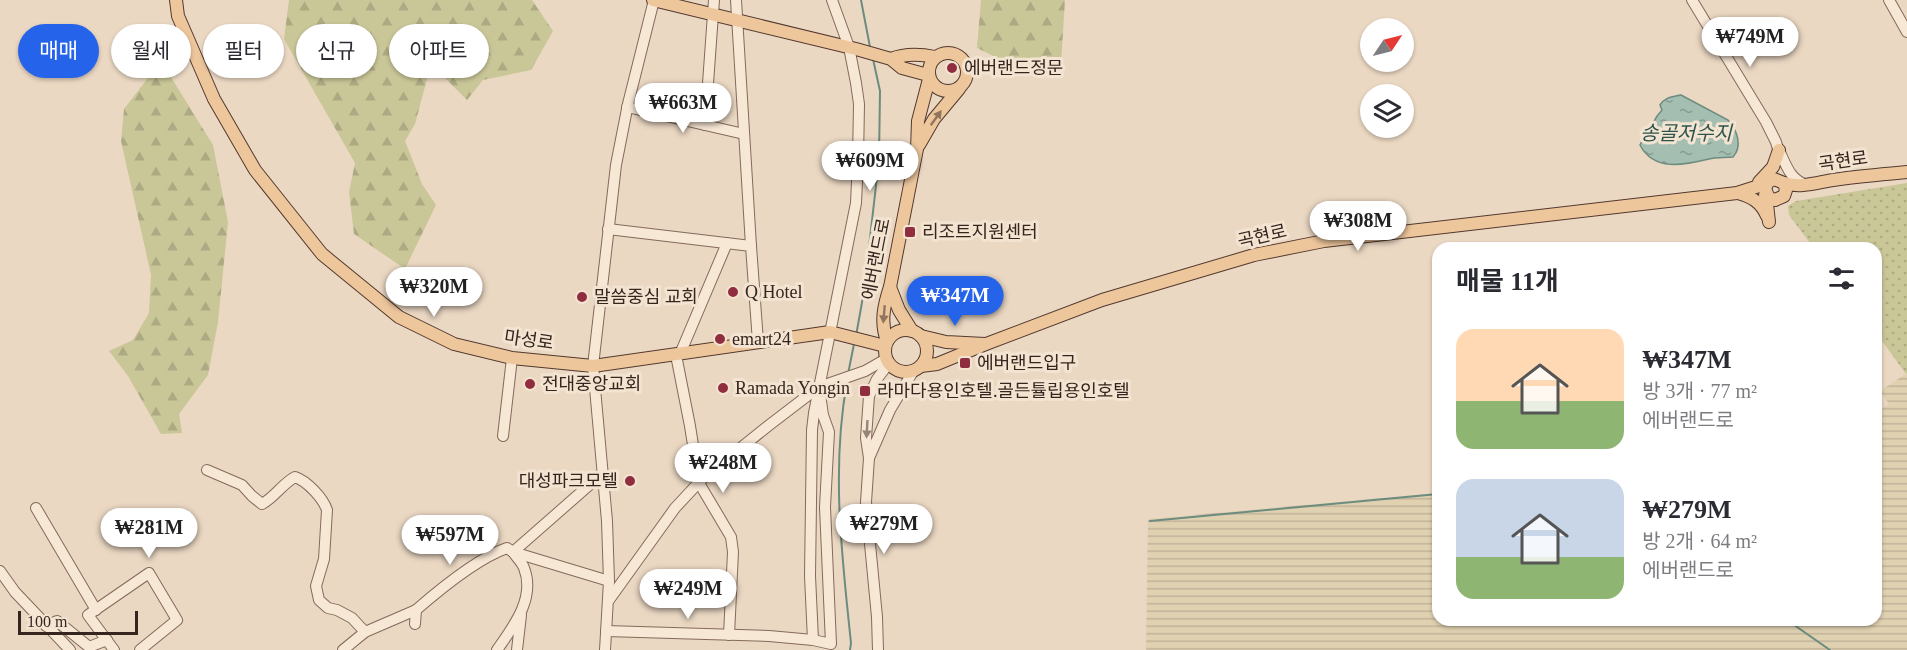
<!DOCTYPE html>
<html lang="ko">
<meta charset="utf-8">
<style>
:root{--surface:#fff;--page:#f2f2f3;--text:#2b2b33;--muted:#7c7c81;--accent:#2563eb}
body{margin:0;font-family:"Times New Roman","Noto Sans KR",serif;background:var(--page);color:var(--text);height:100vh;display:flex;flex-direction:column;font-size:22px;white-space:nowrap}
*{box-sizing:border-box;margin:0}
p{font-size:20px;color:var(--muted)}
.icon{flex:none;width:33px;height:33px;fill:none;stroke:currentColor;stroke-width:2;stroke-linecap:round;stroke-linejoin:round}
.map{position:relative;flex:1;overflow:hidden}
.side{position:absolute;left:1432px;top:242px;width:450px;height:384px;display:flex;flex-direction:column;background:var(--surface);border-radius:18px;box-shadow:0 2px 4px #0004}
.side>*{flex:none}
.banner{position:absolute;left:18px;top:24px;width:570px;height:54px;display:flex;gap:12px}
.needle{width:39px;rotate:55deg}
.fabs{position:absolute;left:1360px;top:18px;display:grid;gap:12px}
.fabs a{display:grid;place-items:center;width:54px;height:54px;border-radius:50%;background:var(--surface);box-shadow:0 2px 4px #0004;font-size:30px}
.scale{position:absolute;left:18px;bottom:15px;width:120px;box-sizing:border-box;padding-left:6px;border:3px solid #35251e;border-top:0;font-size:16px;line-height:21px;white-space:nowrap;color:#35251e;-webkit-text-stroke:4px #f3e4d2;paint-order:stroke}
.price{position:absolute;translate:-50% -51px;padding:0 14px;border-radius:21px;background:#fff;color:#222;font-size:20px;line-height:39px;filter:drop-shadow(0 2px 3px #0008)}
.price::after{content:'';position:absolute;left:50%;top:36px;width:18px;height:14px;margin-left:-9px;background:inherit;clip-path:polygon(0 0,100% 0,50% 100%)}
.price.current{background:var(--accent);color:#fff}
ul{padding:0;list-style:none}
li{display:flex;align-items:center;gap:18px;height:150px;padding:0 24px}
li span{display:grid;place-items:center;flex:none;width:168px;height:120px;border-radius:18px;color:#555}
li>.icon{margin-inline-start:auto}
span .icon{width:72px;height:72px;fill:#fffc;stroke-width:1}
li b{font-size:26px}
h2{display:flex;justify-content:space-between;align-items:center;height:72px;padding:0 24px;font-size:26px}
.chip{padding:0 21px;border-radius:27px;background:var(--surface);box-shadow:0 2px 4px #0004;font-size:21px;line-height:54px}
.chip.current{background:var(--accent);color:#fff}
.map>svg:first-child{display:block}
</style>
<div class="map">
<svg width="1907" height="650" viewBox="0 0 1907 650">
<defs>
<pattern id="farmland-rules" width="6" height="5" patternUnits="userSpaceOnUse" patternTransform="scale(1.5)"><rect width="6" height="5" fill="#e0d1b1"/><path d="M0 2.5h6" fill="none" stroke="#c1b398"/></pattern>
<pattern id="grass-dots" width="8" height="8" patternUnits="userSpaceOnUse" patternTransform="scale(1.5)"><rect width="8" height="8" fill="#c9c698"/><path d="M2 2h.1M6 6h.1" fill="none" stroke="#adaa83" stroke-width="1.8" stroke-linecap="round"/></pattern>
<pattern id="forest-firs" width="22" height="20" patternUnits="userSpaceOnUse" patternTransform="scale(1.5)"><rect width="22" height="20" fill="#c9c698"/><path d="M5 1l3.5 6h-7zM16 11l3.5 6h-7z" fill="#adaa83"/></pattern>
<pattern id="water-ripples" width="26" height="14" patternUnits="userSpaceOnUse" patternTransform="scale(1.5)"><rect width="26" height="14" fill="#a5beb2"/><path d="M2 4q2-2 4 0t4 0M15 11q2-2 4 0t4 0" fill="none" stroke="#879a90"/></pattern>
</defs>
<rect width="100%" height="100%" fill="#ebd8c3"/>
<path fill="url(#farmland-rules)" d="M1907,373V650H1146L1148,519L1438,493V620H1876L1877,412L1889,404L1880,391Z"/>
<path fill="url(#grass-dots)" d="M1907,183V373L1906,374L1877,334L1876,248L1813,247L1789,215L1788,206L1796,201Z"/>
<g fill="url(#forest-firs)">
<path d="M289,0H532L553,31L531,70L483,80L467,100L431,64L415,124L405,141L422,184L436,205L405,269L354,234L349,192L355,163L284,39Z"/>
<path d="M981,0H1065L1061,64L1014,66L977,48Z"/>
<path d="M161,61L213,145L228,222L218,322L208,375L179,414L182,433L161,434L128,376L109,351L133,340L149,313L151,275L121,141L124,109Z"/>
</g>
<path fill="url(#water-ripples)" stroke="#6c8c7f" stroke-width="1.5" d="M1681,95L1728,120C1737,130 1743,146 1733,157C1725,158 1716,157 1709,159C1684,165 1654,172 1640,145C1642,139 1644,137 1648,132C1654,124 1653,119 1662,110L1660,105C1665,97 1672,97 1681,95Z"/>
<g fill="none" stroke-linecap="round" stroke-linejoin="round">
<g stroke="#6c8c7f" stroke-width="2">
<path d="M861,0L870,47"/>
<path d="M856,336L864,291L879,159L880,91L873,59"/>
<path d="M848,374L854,344"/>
<path d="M847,382C831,469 842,557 851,643L850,650"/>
<path d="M1150,521L1438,494"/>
<path d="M1787,620L1830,650"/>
</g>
<defs>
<g id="minor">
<path d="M736,0L751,246"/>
<path d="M1692,0L1766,122L1776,142L1780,156"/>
<path d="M1889,0L1907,32"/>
<path d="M627,107L744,134"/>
<path d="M705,125L714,0"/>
<path d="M1779,150C1786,165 1790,180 1807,185"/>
<path d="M608,229L751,246L758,342"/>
<path d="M680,354L727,243"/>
<path d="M676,355L690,426L699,483L731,537L733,552L729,635"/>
<path d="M819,387L823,415L829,432L825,507L831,644L813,640L810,576L812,430L814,413L856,203L858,160L859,104L856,83L849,47L832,0"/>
<path d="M503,436L512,358"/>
<path d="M869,458L890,410L914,370"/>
<path d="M207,470L242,485L252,496L262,504C275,497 282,484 295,477C307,481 323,498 327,510L324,559L316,586L319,600L328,608L337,610L352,618L365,632L416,610"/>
<path d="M36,508L96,610"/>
<path d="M0,571L15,592L70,650"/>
<path d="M609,600L675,508L702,479L768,426L819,387L865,371L886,359"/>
<path d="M415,624L416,610C439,590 478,558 507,548L513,552L609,581"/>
<path d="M46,626L57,621L89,647L107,640"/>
<path d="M606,631L769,636L813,640"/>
<path d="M114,650L88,615L149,573L177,620L140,650"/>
<path d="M343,650L365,632"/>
<path d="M497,650C513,627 536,598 524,568C522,562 516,557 513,552L603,473"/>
<path d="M517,650L521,615"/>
<path d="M605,650L609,581L607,521L593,366L616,165L628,104L654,0"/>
<path d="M878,650L877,617L866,502L869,458L866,438L869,396L877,379L889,363"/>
</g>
<g id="major">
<path d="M176,0L178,16L214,99L255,170L322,254L399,317L454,344L512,358L593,366L830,332L885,346"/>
<path d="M653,0L856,49L891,59L902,68L928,75"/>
<circle cx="948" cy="72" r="19"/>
<path d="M891,59C906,53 920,54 935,57"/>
<path d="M919,145L934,119L959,89"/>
<path d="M1759,182L1773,167L1779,150"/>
<path d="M1784,183C1802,189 1821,181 1840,179C1862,176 1885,174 1907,172"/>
<path d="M1738,193C1752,197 1761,202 1767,216"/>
<path d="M1765,195H1766L1769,222"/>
<path d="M890,287L899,310L912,331"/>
<circle cx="906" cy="351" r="21"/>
<path d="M921,336L946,342L985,344"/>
<path d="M887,341C880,322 884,305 890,287L917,149L918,121L929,79"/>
<path d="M921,366L937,364L986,344L1102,300L1254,255L1324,241L1737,193L1759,186L1774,179L1784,183L1786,190L1784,196L1775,200L1769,198L1765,189L1768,182"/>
</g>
</defs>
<use href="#minor" stroke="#846a5b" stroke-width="12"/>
<use href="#major" stroke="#52392f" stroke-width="14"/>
<use href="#minor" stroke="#f7e7d5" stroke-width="10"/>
<use href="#major" stroke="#edc69c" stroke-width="12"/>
</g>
<defs><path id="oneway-solid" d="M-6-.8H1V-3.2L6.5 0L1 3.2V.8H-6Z" transform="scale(1.5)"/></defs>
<g fill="#91765d">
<use href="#oneway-solid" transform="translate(936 118) rotate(-54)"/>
<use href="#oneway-solid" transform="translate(884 314) rotate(95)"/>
</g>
<use fill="#96867a" href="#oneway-solid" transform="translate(867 429) rotate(93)"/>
<g fill="#902e3f" stroke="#f3e4d2" stroke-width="2">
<circle cx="952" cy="68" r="6"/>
<rect x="904" y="226" width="12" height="12" rx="3"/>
<circle cx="733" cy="292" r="6"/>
<circle cx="582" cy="297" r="6"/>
<circle cx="720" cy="339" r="6"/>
<rect x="959" y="357" width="12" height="12" rx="3"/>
<circle cx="530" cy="384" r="6"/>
<circle cx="723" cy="388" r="6"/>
<rect x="859" y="385" width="12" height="12" rx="3"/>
<circle cx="630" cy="481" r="6"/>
</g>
<g text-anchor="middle" stroke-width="6" stroke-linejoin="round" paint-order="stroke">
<g font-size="18" fill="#35251e" stroke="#f3e4d2" text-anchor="start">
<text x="964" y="74">에버랜드정문</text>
<text x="922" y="238">리조트지원센터</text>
<text x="745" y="298">Q Hotel</text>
<text x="594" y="303">말씀중심 교회</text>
<text x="732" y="345">emart24</text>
<text x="977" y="369">에버랜드입구</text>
<text x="542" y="390">전대중앙교회</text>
<text x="735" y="394">Ramada Yongin</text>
<text x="877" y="397">라마다용인호텔.골든튤립용인호텔</text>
<text x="618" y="487" text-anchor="end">대성파크모텔</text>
</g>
<g font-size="18" fill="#35251e" stroke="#f3e4d2">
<text transform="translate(1843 161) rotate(-8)" y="6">곡현로</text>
<text transform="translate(1262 236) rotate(-13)" y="6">곡현로</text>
<text transform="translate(876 259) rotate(-79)" y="6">에버랜드로</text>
<text transform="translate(529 340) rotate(8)" y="6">마성로</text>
</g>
<g font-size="20" font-style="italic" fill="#2e544b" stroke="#f3e4d2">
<text x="1686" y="140">송골저수지</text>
</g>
</g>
</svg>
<div class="fabs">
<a><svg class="needle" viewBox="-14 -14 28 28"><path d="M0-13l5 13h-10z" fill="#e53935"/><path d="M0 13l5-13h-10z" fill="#7c7c81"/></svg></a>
<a><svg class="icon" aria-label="layers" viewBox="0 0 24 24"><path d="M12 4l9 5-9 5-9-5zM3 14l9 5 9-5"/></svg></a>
</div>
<div class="scale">100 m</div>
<b class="price" style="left:1750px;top:68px">₩749M</b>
<b class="price" style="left:683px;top:134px">₩663M</b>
<b class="price" style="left:870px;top:192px">₩609M</b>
<b class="price" style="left:1358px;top:252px">₩308M</b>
<b class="price" style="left:434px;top:318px">₩320M</b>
<b class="price current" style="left:955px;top:327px">₩347M</b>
<b class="price" style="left:723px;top:494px">₩248M</b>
<b class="price" style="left:884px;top:555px">₩279M</b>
<b class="price" style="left:149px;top:559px">₩281M</b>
<b class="price" style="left:450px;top:566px">₩597M</b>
<b class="price" style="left:688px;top:620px">₩249M</b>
<div class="banner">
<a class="chip current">매매</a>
<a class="chip">월세</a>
<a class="chip">필터</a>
<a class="chip">신규</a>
<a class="chip">아파트</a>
</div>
<section class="side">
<h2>매물 11개<svg class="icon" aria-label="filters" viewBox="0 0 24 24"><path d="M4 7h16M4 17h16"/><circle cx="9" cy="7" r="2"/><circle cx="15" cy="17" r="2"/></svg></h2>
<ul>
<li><span style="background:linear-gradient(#ffd9b3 60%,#8fb573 0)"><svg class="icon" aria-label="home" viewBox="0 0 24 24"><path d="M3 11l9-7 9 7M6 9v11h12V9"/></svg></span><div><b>₩347M</b><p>방 3개 · 77 m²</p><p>에버랜드로</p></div></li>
<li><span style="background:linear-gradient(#c9d6e8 65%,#8fb573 0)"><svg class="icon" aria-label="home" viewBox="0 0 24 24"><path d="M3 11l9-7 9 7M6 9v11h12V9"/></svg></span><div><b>₩279M</b><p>방 2개 · 64 m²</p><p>에버랜드로</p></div></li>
</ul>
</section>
</div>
